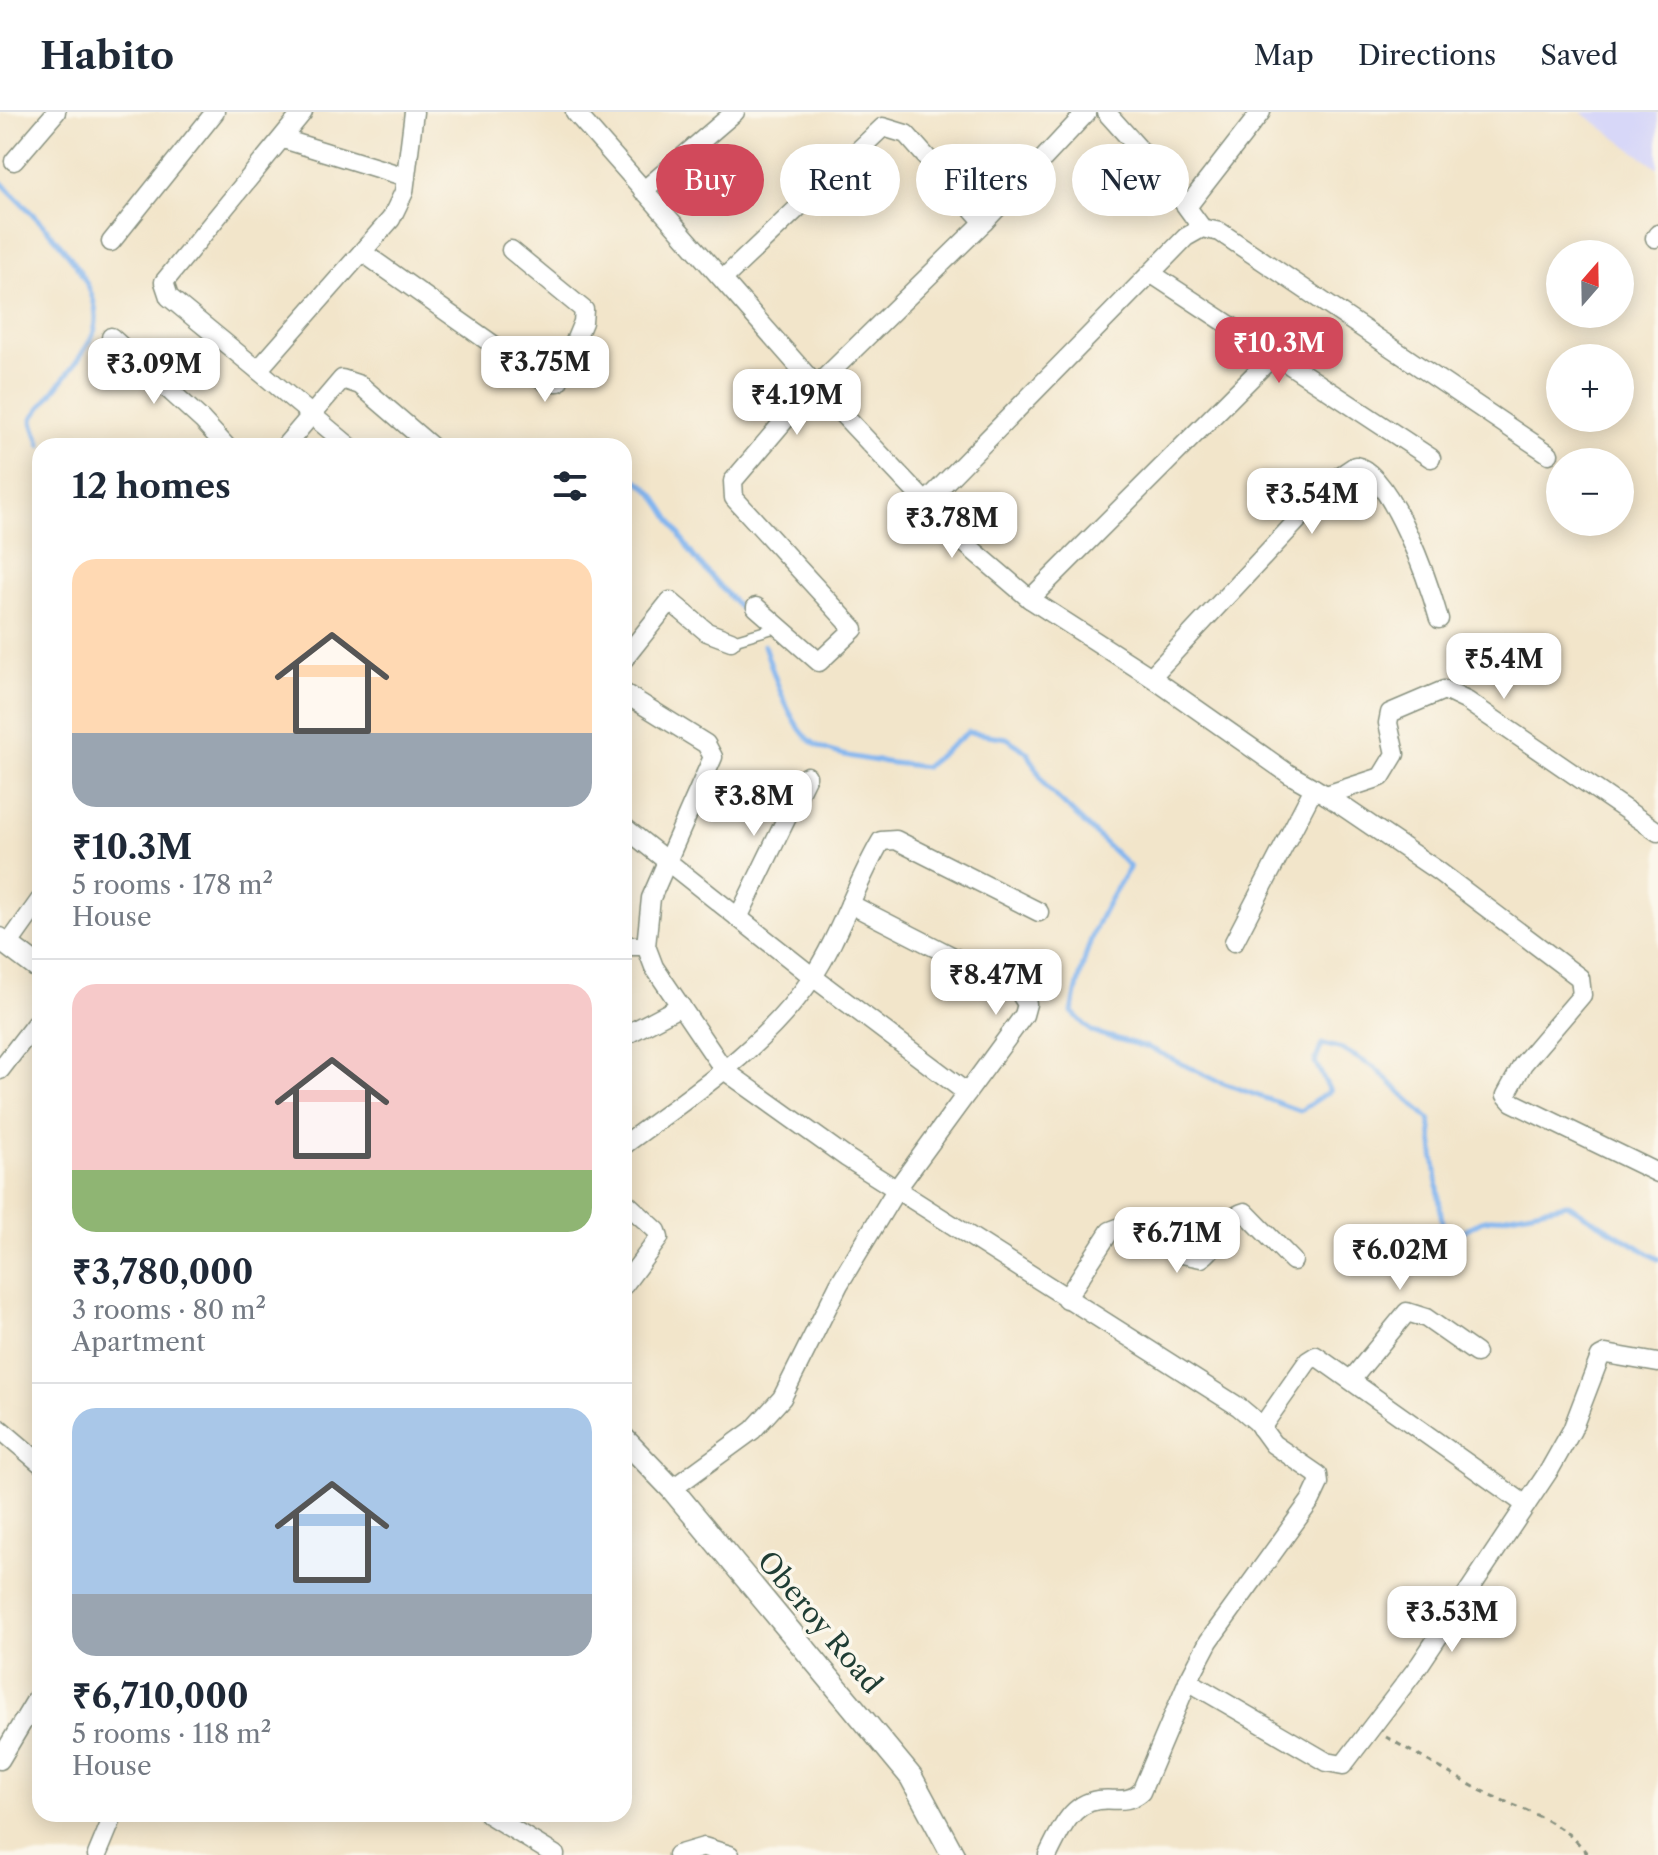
<!DOCTYPE html>
<meta charset="utf-8">
<style>
:root{--surface:#fff;--page:#f6f6f7;--text:#1f2937;--muted:#747a83;--line:#e0e1e3;--accent:#d1495b}
body{margin:0;font-family:"Libre Caslon Text",serif;background:var(--page);color:var(--text);height:100vh;display:flex;flex-direction:column;font-size:30px;white-space:nowrap}
*{box-sizing:border-box;margin:0}
p{font-size:26px;color:var(--muted)}
.icon{flex:none;width:44px;height:44px;fill:none;stroke:currentColor;stroke-width:2;stroke-linecap:round;stroke-linejoin:round}
.map{position:relative;flex:1;overflow:hidden}
.panel{position:absolute;left:32px;top:326px;width:600px;height:1384px;display:flex;flex-direction:column;background:var(--surface);border-radius:24px;box-shadow:0 4px 20px #0003}
.panel>*{flex:none}
.top-card{position:absolute;left:656px;top:32px;width:760px;height:72px;display:flex;gap:16px}
.needle{width:52px;rotate:20deg}
.buttons{position:absolute;left:1546px;top:128px;display:grid;gap:16px}
.buttons a{display:grid;place-items:center;width:88px;height:88px;border-radius:50%;background:var(--surface);box-shadow:0 4px 20px #0003;font-size:40px}
.price{position:absolute;translate:-50% -68px;padding:0 18px;border-radius:16px;background:#fff;color:#222;font-size:26px;line-height:52px;filter:drop-shadow(0 2px 4px #0008)}
.price::after{content:'';position:absolute;left:50%;top:48px;width:24px;height:18px;margin-left:-12px;background:inherit;clip-path:polygon(0 0,100% 0,50% 100%)}
.price.on{background:var(--accent);color:#fff}
ul{padding:0;list-style:none}
li{display:grid;align-content:center;gap:16px;height:424px;padding:0 40px}
li+li{border-top:2px solid var(--line)}
li span{display:grid;place-items:center;height:248px;border-radius:24px;color:#555}
li>.icon{margin-inline-start:auto}
span .icon{width:144px;height:144px;fill:#fffc;stroke-width:1}
li b{font-size:34px}
h2{display:flex;justify-content:space-between;align-items:center;height:96px;padding:0 40px;font-size:34px}
.chip{padding:0 28px;border-radius:36px;background:var(--surface);box-shadow:0 4px 20px #0003;font-size:28px;line-height:72px}
.chip.on{background:var(--accent);color:#fff}
header{display:flex;align-items:center;gap:48px;box-sizing:border-box;height:112px;padding:0 40px;background:var(--surface);border-bottom:2px solid var(--line)}
header strong{font-size:38px}
nav{display:flex;gap:44px;margin-inline-start:auto;font-size:28px}
.map>svg:first-child{display:block}
</style>
<header>
<strong>Habito</strong>
<nav><a>Map</a><a>Directions</a><a>Saved</a></nav>
</header>
<div class="map">
<svg width="1658" height="1743" viewBox="0 0 1658 1743">
<rect width="100%" height="100%" fill="#fbf7ec"/>
<filter id="ink" filterUnits="userSpaceOnUse"><feTurbulence type="fractalNoise" baseFrequency=".0125" numOctaves="2"/><feDisplacementMap in="SourceGraphic" scale="16" xChannelSelector="R" yChannelSelector="G"/><feConvolveMatrix kernelMatrix="1 2 1 2 8 2 1 2 1" color-interpolation-filters="sRGB"/></filter>
<filter id="wash" filterUnits="userSpaceOnUse"><feTurbulence type="fractalNoise" baseFrequency=".006" numOctaves="4" result="noise"/><feDisplacementMap in="SourceGraphic" scale="32" xChannelSelector="R" yChannelSelector="G"/><feGaussianBlur stdDeviation="1.8" result="paint"/><feColorMatrix in="noise" values="0 0 0 0 0 0 0 0 0 0 0 0 0 0 0 0 0 1.4 0 .05"/><feComposite in="paint" operator="in"/></filter>
<g filter="url(#wash)">
<rect width="100%" height="100%" fill="#f2e5ca"/>
<path fill="#d7d7f8" d="M1581,0H1658V57Z"/>
<g fill="none" stroke-linecap="round" stroke-linejoin="round">
<g stroke="#82b5ef" stroke-width="5">
<path d="M0,69C31,102 118,176 91,227C76,255 51,281 32,307L41,334"/>
<path d="M624,363C659,370 675,423 696,447C716,471 738,494 759,517"/>
<path d="M764,533C773,560 790,617 815,632C838,647 897,651 925,655L968,620L1007,626L1028,641L1046,675L1130,755C1094,808 1085,837 1072,900L1092,920L1150,936L1215,968L1300,999L1330,979L1315,950L1322,932L1342,937L1375,956L1430,1008L1442,1111L1453,1125L1481,1109L1567,1092L1658,1147"/>
</g>
</g>
</g>
<g filter="url(#ink)">
<g fill="none" stroke-linecap="round" stroke-linejoin="round">
<defs>
<path id="service" d="M731,529L778,515"/>
<g id="minor">
<path d="M303,0L164,170L169,185L258,258L391,107L404,80L414,0"/>
<path d="M575,0L817,275L961,428L1030,487L1151,565L1289,662L1326,683L1381,665L1395,642L1388,611L1390,601L1444,578L1467,589L1658,720"/>
<path d="M1106,0L1167,68L1202,116"/>
<path d="M283,27L406,65"/>
<path d="M14,49L56,0"/>
<path d="M643,79L735,0"/>
<path d="M1187,95L1261,0"/>
<path d="M1655,126L1658,122"/>
<path d="M111,130L215,0"/>
<path d="M362,140L546,270H558L583,210L584,198L511,138"/>
<path d="M1152,162L1431,346"/>
<path d="M724,166L883,15L906,22L984,110"/>
<path d="M111,225L202,308L226,334"/>
<path d="M258,258L349,334"/>
<path d="M285,334L342,267L360,273L431,334"/>
<path d="M927,389L1186,125L1202,116L1220,120L1549,342"/>
<path d="M1030,487L1273,244"/>
<path d="M756,495L819,550L854,517L734,386L733,369L801,289L984,110L1087,0"/>
<path d="M624,547L670,489L707,520L731,529"/>
<path d="M1151,565L1337,366L1355,354C1391,359 1430,475 1439,507"/>
<path d="M624,581L706,632L713,645L651,786L646,834L654,855L724,958L847,1046L1239,1295L1257,1310L1273,1332L1318,1363L1319,1371L1311,1388L1209,1529L1188,1569L1141,1680C1127,1692 1115,1686 1098,1688C1070,1692 1059,1721 1048,1743"/>
<path d="M1326,683L1438,759L1580,866L1582,883L1523,952L1506,983L1512,990L1658,1061"/>
<path d="M624,715L813,865L967,981"/>
<path d="M738,806L807,664"/>
<path d="M1234,830L1314,676"/>
<path d="M8,833L40,788"/>
<path d="M624,834H646"/>
<path d="M624,924L681,894"/>
<path d="M0,958L40,906"/>
<path d="M624,1033C690,984 765,936 812,866C840,824 855,773 881,729L896,728L1039,800"/>
<path d="M624,1089L657,1119L659,1126L624,1173"/>
<path d="M1066,1187L1110,1119L1126,1113L1182,1142L1201,1146C1219,1135 1224,1105 1245,1100L1293,1149"/>
<path d="M1351,1268L1407,1200L1426,1206L1476,1241"/>
<path d="M1261,1316L1308,1249L1316,1244L1526,1393"/>
<path d="M0,1317L40,1351"/>
<path d="M672,1377L753,1318L782,1286L839,1172L896,1078L1024,903L1027,892L1018,878L850,792"/>
<path d="M1188,1569L1327,1650L1343,1653L1420,1552L1550,1357L1572,1318L1600,1245L1606,1242L1658,1251"/>
<path d="M0,1648L40,1581"/>
<path d="M488,1702L555,1743"/>
<path d="M97,1743L114,1702"/>
<path d="M677,1743L704,1735L730,1743"/>
</g>
<g id="tertiary">
<path d="M0,827L40,857"/>
<path d="M624,1327L672,1377L911,1665L953,1743"/>
</g>
</defs>
<use href="#service" stroke="#88917f" stroke-width="12"/>
<use href="#minor" stroke="#88917f" stroke-width="21"/>
<use href="#tertiary" stroke="#88917f" stroke-width="25"/>
<path stroke="#88917f" stroke-width="3" stroke-dasharray="6 6" stroke-linecap="butt" d="M1386,1625C1416,1642 1447,1660 1478,1677C1516,1697 1562,1706 1588,1743"/>
<use href="#service" stroke="#fff" stroke-width="9"/>
<use href="#minor" stroke="#fff" stroke-width="18"/>
<use href="#tertiary" stroke="#fff" stroke-width="22"/>
</g>
</g>
<g text-anchor="middle" stroke-width="7" stroke-linejoin="round" paint-order="stroke">
<g font-size="28" fill="#1f3d34" stroke="#fbf7ec">
<text transform="translate(820 1510) rotate(50)" y="10">Oberoy Road</text>
</g>
</g>
</svg>
<div class="buttons">
<a><svg class="needle" viewBox="-14 -14 28 28"><path d="M0-13l5 13h-10z" fill="#e53935"/><path d="M0 13l5-13h-10z" fill="#747a83"/></svg></a>
<a>+</a>
<a>−</a>
</div>
<b class="price on" style="left:1279px;top:273px">₹10.3M</b>
<b class="price" style="left:545px;top:292px">₹3.75M</b>
<b class="price" style="left:154px;top:294px">₹3.09M</b>
<b class="price" style="left:797px;top:325px">₹4.19M</b>
<b class="price" style="left:1312px;top:424px">₹3.54M</b>
<b class="price" style="left:952px;top:448px">₹3.78M</b>
<b class="price" style="left:1504px;top:589px">₹5.4M</b>
<b class="price" style="left:754px;top:726px">₹3.8M</b>
<b class="price" style="left:996px;top:905px">₹8.47M</b>
<b class="price" style="left:1177px;top:1163px">₹6.71M</b>
<b class="price" style="left:1400px;top:1180px">₹6.02M</b>
<b class="price" style="left:1452px;top:1542px">₹3.53M</b>
<div class="top-card">
<a class="chip on">Buy</a>
<a class="chip">Rent</a>
<a class="chip">Filters</a>
<a class="chip">New</a>
</div>
<section class="panel">
<h2>12 homes<svg class="icon" aria-label="filters" viewBox="0 0 24 24"><path d="M4 7h16M4 17h16"/><circle cx="9" cy="7" r="2"/><circle cx="15" cy="17" r="2"/></svg></h2>
<ul>
<li><span style="background:linear-gradient(#ffd9b3 70%,#9aa5b1 0)"><svg class="icon" aria-label="home" viewBox="0 0 24 24"><path d="M3 11l9-7 9 7M6 9v11h12V9"/></svg></span><div><b>₹10.3M</b><p>5 rooms · 178 m²</p><p>House</p></div></li>
<li><span style="background:linear-gradient(#f6c9c9 75%,#8fb573 0)"><svg class="icon" aria-label="home" viewBox="0 0 24 24"><path d="M3 11l9-7 9 7M6 9v11h12V9"/></svg></span><div><b>₹3,780,000</b><p>3 rooms · 80 m²</p><p>Apartment</p></div></li>
<li><span style="background:linear-gradient(#a9c7e8 75%,#9aa5b1 0)"><svg class="icon" aria-label="home" viewBox="0 0 24 24"><path d="M3 11l9-7 9 7M6 9v11h12V9"/></svg></span><div><b>₹6,710,000</b><p>5 rooms · 118 m²</p><p>House</p></div></li>
</ul>
</section>
</div>
